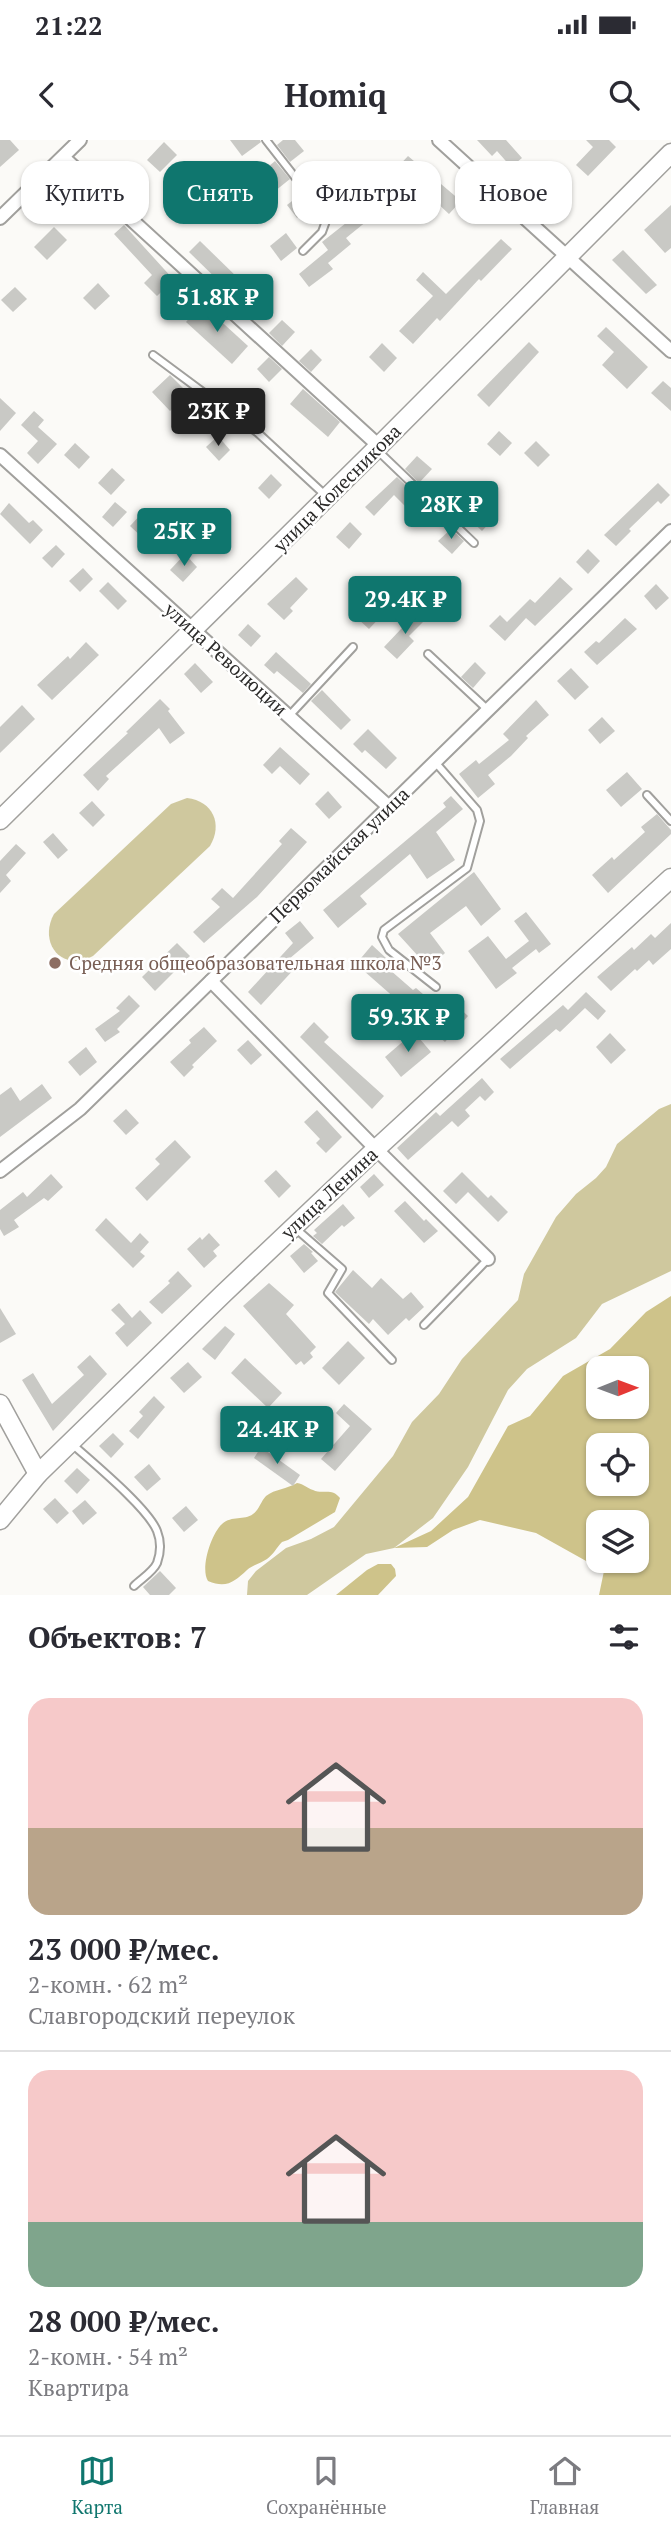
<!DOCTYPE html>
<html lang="ru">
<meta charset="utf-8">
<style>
:root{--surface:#fff;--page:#f2f2f3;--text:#2b2b33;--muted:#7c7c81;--line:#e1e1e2;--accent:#0f766e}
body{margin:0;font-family:"PT Serif",serif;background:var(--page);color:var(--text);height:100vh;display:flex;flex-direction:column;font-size:26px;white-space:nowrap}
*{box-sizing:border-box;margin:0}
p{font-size:23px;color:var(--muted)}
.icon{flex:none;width:38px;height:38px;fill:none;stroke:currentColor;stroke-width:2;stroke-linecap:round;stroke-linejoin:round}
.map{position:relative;height:1455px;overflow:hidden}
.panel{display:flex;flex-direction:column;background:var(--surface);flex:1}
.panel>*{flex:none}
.guide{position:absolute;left:21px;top:21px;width:630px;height:63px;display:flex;gap:14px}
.needle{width:46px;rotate:89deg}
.controls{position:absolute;left:586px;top:1216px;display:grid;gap:14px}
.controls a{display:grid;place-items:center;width:63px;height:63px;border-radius:14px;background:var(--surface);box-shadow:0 2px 5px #0004;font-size:35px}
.price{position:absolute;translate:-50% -60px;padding:0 16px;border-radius:7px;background:var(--accent);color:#fff;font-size:23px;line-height:46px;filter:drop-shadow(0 2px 4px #0008)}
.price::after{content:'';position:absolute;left:50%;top:42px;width:21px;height:16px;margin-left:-10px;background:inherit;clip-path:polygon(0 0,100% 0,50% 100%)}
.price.active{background:#222;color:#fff}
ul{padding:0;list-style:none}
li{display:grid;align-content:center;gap:14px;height:371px;padding:0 28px}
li+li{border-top:2px solid var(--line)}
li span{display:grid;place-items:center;height:217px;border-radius:21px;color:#555}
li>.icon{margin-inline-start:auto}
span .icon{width:126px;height:126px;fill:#fffc;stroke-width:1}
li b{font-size:30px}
h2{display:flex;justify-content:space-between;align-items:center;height:84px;padding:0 28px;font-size:30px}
.tag{padding:0 24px;border-radius:21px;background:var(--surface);box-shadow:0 2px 5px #0004;font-size:24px;line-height:63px}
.tag.active{background:var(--accent);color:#fff}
.status{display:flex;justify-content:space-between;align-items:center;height:49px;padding:0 35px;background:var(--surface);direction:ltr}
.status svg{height:19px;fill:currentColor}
header{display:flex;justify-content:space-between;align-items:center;height:91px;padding:0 28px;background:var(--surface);font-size:32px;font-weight:700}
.tabs{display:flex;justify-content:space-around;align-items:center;height:98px;border-top:2px solid var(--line);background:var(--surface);font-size:19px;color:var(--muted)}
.tabs a{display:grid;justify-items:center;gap:4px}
.tabs .active{color:var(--accent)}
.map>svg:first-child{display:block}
</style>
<div class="status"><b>21:22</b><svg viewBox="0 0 49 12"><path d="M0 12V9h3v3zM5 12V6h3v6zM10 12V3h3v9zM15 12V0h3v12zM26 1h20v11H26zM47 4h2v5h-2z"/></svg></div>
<header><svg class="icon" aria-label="back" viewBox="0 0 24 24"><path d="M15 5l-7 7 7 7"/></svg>Homiq<svg class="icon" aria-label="search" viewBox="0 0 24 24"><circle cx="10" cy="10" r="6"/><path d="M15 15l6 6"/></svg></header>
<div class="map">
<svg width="671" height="1455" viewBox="0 0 671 1455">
<rect width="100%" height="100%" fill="#fbfaf7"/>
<g fill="#cfc89e">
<path d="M187,658C213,661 223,684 210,706L93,816C62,833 38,803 54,774L171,664Z"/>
<path d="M671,964V1131L602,1164L576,1198L527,1229L508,1250L468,1327L433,1378L394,1408L366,1414L307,1455H247L248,1441L256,1431L286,1408L311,1399L334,1387L393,1316L412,1282L439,1254L462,1219L518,1160L524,1134L556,1077L576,1054L596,1038L606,1027L617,1004L659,969Z"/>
</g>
<g fill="#cec38a" fill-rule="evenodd">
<path d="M671,1156V1455H599L604,1431L536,1393L480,1380L453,1390L427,1407L394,1408L431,1391L468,1357L508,1286L530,1276L563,1236L610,1209L646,1172ZM598,1228H637V1267H598ZM598,1306H637V1344H598ZM598,1382H637V1421H598Z"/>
<path d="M297,1343C304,1344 307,1348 313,1350C323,1355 331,1347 340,1358L335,1372L288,1400L282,1402C277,1407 273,1415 267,1419C261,1423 253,1425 247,1430C235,1441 227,1449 208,1441C200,1429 211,1394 222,1384C232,1375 244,1381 253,1374C259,1370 261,1361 266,1356C275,1349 287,1349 297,1343Z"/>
<path d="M378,1424H391L395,1429L396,1436L378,1455H336L367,1430Z"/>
</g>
<g fill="#c9c9c5">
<path d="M0,0H10L19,10L0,27Z"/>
<path d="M230,0H260L261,2L242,16Z"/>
<path d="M283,0H295L304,11L290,22L277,5Z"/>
<path d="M477,0H506L522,18L511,27L497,11L492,16Z"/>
<path d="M586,0H609L616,7L588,36L576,25L593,7Z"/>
<path d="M164,2L177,15L160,32L147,20Z"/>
<path d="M408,16L461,61L449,74L435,61L437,59L411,35L406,41L395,30Z"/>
<path d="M275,21L290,39L275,51L261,33Z"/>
<path d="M540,30L569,58L556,71L526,43Z"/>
<path d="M74,44L86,57L70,73L57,60Z"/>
<path d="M301,54L311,67L297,78L287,65Z"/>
<path d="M355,65L367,81L346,98L351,104L328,123L333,129L309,147L299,134L328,110L322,102L346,83L341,76Z"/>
<path d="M671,65V108L665,113L644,90Z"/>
<path d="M124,85L174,140L157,156L144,143L152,135L114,94Z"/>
<path d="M54,87L67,100L47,120L34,107Z"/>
<path d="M286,93L297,108L281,121L270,106Z"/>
<path d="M501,99L512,109L481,141L479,139L440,181L437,178L413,204L399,191L433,156L416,140L423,132L446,154Z"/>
<path d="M200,101L240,140L229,151L189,112Z"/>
<path d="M623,110L657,145L646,154L612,120Z"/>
<path d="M98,143L110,156L95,170L83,158Z"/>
<path d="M15,147L27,159L13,172L1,160Z"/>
<path d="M202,164L248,206L232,224L186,182Z"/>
<path d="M282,180L295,192L282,206L269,193Z"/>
<path d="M606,187L648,227L627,249L602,225L614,212L597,196Z"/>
<path d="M529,202L539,212L489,267L477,255Z"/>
<path d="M382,203L397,218L384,232L369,217Z"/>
<path d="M311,209L322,220L311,232L299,221Z"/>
<path d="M269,217L282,229L269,242L257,229Z"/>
<path d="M170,235L188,253L183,258L203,276L193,287L173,268L170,271L152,252Z"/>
<path d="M663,241L671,248V271L651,253Z"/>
<path d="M303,249L340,282L328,297L290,264Z"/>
<path d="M0,258L16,273L0,291Z"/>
<path d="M34,271L44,280L38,287L57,304L38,324L27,313L38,301L21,285Z"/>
<path d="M499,291L512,303L500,316L487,304Z"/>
<path d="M218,296L230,310L219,321L206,307Z"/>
<path d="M536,301L550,315L538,327L524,313Z"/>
<path d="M75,303L90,317L79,329L64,315Z"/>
<path d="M417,316L432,329L419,343L405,329Z"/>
<path d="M112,328L125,340L111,355L98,343Z"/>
<path d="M271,334L282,345L269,359L258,348Z"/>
<path d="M397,337L416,355L405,366L394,355L374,376L365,367Z"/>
<path d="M658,343L670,355L661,364L658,361L629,389L631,391L616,406L604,395Z"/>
<path d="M476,361L494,378L482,391L464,374Z"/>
<path d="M115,362L127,372L113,387L102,377Z"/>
<path d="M9,363L29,383L33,380L43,390L30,404L0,374Z"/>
<path d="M143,372L158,386L145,400L130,386Z"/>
<path d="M214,382L227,395L216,407L203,394Z"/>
<path d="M350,382L362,394L349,409L336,397Z"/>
<path d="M451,389L464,401L452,414L438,401Z"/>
<path d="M56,405L65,414L52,428L42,418Z"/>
<path d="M588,409L600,421L588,434L576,422Z"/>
<path d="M185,414L197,427L183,442L170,430Z"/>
<path d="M83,428L93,439L80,452L69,441Z"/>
<path d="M296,437L308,449L290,468L293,471L284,480L267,464Z"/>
<path d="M560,437L573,449L535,486L526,478L505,501L489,486L500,475L507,482L530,459L535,463Z"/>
<path d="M108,442L127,461L118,470L99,451Z"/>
<path d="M656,444L669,458L656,470L644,456Z"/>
<path d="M372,464L383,474L369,489L358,479Z"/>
<path d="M418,471L426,479L409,496L414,501L397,519L384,507Z"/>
<path d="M625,478L637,489L597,525L584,512L596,501L599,503Z"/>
<path d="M248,484L261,496L251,507L238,495Z"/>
<path d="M86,502L99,515L52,560L37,545L68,516L70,519Z"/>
<path d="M276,512L311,544L303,553L277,531L274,534L264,525Z"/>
<path d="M475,522L486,533L473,548L461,537Z"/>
<path d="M195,523L213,542L201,553L184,534Z"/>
<path d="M571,528L589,547L575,560L557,541Z"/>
<path d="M322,550L351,580L341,590L311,561Z"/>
<path d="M160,559L170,569L168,571L185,593L170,604L159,588L106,636L109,639L98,651L83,635L128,593L126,592Z"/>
<path d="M536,560L549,575L526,596L528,598L511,616L488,635L495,644L478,658L459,634L476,620L479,624L509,600L503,594Z"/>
<path d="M22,565L35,579L0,613V587Z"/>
<path d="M602,577L615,591L600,604L588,590Z"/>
<path d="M368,589L397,618L386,629L365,610L362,613L353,604Z"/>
<path d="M280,607L310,634L300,645L280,626L272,634L263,625Z"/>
<path d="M627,632L642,649L621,667L606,650Z"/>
<path d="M328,651L342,667L329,679L315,664Z"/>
<path d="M451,656L463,669L436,692L455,720L427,739L410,714L360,756L367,764L338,788L323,770L446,667L443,663Z"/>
<path d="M92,661L105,675L93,687L79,673Z"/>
<path d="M657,674L671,690V694L608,753L592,735L612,717L614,720L645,692L641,687Z"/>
<path d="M291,688L307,702L257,757L204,803L193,792L220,767L211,759L222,748L233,758L282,704L279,701Z"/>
<path d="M53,693L68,710L58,719L43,702Z"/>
<path d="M16,704L26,713L6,735L11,741L0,753V721Z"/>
<path d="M474,732L501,769L481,786L466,766L430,793L445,813L429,828L398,794Z"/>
<path d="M526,772L551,804L539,813L536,809L512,828L517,833L496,849L468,811L488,796L506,819L529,801L514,781Z"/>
<path d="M300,781L314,798L289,819L297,826L261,865L248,852L293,803L285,793Z"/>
<path d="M671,783V809L653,825L649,820L637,831L635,829L611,851L597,837L632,807L634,810L651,794L655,798Z"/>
<path d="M177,803L190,816L155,851L142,837Z"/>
<path d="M372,805L386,818L382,823L413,850L416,848L446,874L455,864L468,876L445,902L356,824Z"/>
<path d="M586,852L606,871L598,880L585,868L560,892L556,889L510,929L500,919L563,865L568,870Z"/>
<path d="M129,855L140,866L117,889L120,892L105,902L95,889L120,871L116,868Z"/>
<path d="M314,882L329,897L324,902L384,956L372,969L300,897Z"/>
<path d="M204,887L217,901L192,925L194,927L184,937L170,922L191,903L189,900Z"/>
<path d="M414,892L431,912L401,937L385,917Z"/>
<path d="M610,893L626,910L611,924L596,907Z"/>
<path d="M248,900L262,915L251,925L237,910Z"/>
<path d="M86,907L97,922L80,936L68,922Z"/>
<path d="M482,938L494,952L485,961L480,956L465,970L470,976L458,987L452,981L408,1020L397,1008L436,972L440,976Z"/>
<path d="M42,944L52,958L0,997V955L11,947L20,961Z"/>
<path d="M126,969L139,983L126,995L113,981Z"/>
<path d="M317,970L342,997L326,1013L316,1003L320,999L304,982Z"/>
<path d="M175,1000L191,1017L147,1061L135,1048L160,1024L155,1019Z"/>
<path d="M276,1030L291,1046L279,1058L264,1041Z"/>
<path d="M462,1032L488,1058L491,1055L508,1072L498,1082L468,1052L456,1064L443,1051Z"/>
<path d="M51,1034L63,1047L48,1061L44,1058L14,1080L19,1087L4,1096L0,1089V1070L23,1052L27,1057Z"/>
<path d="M374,1034L384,1045L369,1058L360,1047Z"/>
<path d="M405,1061L424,1081L426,1079L438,1091L424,1103L394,1071Z"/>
<path d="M343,1064L355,1078L344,1087L342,1085L322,1104L313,1096L317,1093L314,1090Z"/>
<path d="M106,1078L131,1103L140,1093L149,1102L140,1112L145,1116L133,1128L95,1090Z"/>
<path d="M209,1093L220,1105L213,1111L217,1116L204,1128L187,1109L200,1097L202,1100Z"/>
<path d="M304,1104L313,1112L311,1113L318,1121L304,1133L290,1116Z"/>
<path d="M353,1130L372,1148L381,1138L403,1159L411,1152L424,1167L409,1181L406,1178L388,1195L373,1179L369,1184L335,1152Z"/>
<path d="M178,1131L192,1146L162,1174L149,1162L170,1143L168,1141Z"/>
<path d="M269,1143L294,1165L286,1174L316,1207L310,1213L313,1217L304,1225L301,1221L296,1225L243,1166Z"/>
<path d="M119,1163L132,1178L140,1170L152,1183L127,1207L115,1193L125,1184L111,1170Z"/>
<path d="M0,1168L16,1194L0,1203Z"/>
<path d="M225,1186L235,1194L215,1220L202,1209Z"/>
<path d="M348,1201L365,1218L339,1245L322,1228Z"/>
<path d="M90,1215L107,1234L53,1291L22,1240L33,1233L52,1264L84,1235L77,1227Z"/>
<path d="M245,1218L282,1253L268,1268L231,1233Z"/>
<path d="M188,1222L202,1237L184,1253L170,1238Z"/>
<path d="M154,1256L165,1267L138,1299L129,1291L143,1276L139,1272Z"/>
<path d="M344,1264L372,1289L335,1331L321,1319L350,1286L336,1273Z"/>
<path d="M113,1293L124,1304L111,1318L99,1306Z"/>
<path d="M261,1307L300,1335L293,1346L254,1318Z"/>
<path d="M149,1324L161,1339L147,1351L134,1337Z"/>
<path d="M77,1328L90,1340L77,1354L64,1341Z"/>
<path d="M55,1358L69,1373L57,1384L43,1369Z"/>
<path d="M85,1360L97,1373L83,1385L72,1371Z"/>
<path d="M186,1366L198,1380L184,1392L172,1378Z"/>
<path d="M160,1431L176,1448L169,1455H150L143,1447Z"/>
</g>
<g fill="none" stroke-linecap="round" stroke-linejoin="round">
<defs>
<g id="lane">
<path d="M266,0L323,73L326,81L322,92L303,111"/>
<path d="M153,215L258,293L325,355"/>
<path d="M377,310L474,403"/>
<path d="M428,514L488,570"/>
<path d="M289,576L353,507"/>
<path d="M435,622L477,670L480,681L467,728L384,790L382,797L389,810L436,847"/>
<path d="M647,655L671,681"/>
<path d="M295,1088L342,1129L328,1153L392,1220"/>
<path d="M424,1185L488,1119"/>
<path d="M72,1304C92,1322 148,1368 157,1391C161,1401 161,1412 157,1423C153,1432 141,1439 134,1446"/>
</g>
<g id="street">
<path d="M439,0L671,211"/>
<path d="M64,18L379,306"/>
<path d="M0,78L80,0"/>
<path d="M0,315L389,667"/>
<path d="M211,841L376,1009L488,1119"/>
<path d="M0,1031L80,969L671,391"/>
</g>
<g id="secondary">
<path d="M0,680L376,309L671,13"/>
<path d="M0,1264L38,1334"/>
<path d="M0,1380L38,1334L223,1154L376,1009L671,738"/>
</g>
</defs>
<use href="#lane" stroke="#a1a09d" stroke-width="10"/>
<use href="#street" stroke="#a1a09d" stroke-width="16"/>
<use href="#secondary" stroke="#a1a09d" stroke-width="21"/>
<use href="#lane" stroke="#fff" stroke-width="6"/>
<use href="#street" stroke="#fff" stroke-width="12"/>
<use href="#secondary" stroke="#fff" stroke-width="18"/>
</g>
<circle fill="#8d6e63" stroke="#fff" stroke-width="2.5" cx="55" cy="823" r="7"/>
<g text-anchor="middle" stroke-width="5" stroke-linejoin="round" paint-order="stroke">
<g font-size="19" fill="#2b2a29" stroke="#fff">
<text transform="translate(337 348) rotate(-45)" y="7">улица Колесникова</text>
<text transform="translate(226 519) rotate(42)" y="7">улица Революции</text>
<text transform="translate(339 715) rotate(-44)" y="7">Первомайская улица</text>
<text transform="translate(329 1053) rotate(-43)" y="7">улица Ленина</text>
</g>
<g font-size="19" fill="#785e54" stroke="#fff" text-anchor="start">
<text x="69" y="830">Средняя общеобразовательная школа №3</text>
</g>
</g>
</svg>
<div class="controls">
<a><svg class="needle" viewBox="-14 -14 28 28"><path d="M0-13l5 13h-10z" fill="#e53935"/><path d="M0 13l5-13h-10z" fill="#7c7c81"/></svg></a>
<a><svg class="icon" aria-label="locate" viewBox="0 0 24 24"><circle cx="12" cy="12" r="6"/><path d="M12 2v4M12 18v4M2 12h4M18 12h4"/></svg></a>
<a><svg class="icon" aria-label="layers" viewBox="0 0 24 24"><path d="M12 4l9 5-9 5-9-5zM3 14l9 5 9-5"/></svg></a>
</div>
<b class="price" style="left:217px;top:194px">51.8K ₽</b>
<b class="price active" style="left:218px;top:308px">23K ₽</b>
<b class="price" style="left:451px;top:401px">28K ₽</b>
<b class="price" style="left:184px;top:428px">25K ₽</b>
<b class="price" style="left:405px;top:496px">29.4K ₽</b>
<b class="price" style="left:408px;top:914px">59.3K ₽</b>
<b class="price" style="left:277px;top:1326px">24.4K ₽</b>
<div class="guide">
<a class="tag">Купить</a>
<a class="tag active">Снять</a>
<a class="tag">Фильтры</a>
<a class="tag">Новое</a>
</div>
</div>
<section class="panel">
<h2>Объектов: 7<svg class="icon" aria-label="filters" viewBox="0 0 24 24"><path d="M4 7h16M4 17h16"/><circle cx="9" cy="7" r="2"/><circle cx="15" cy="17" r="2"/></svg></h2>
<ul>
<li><span style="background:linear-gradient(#f6c9c9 60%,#b9a48a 0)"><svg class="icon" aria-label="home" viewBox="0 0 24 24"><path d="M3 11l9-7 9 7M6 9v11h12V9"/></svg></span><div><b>23 000 ₽/мес.</b><p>2-комн. · 62 m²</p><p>Славгородский переулок</p></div></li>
<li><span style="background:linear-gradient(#f6c9c9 70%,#7fa58c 0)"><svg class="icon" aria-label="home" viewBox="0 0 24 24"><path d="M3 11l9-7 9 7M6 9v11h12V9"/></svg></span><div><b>28 000 ₽/мес.</b><p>2-комн. · 54 m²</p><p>Квартира</p></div></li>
</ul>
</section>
<nav class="tabs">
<a class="active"><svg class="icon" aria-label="map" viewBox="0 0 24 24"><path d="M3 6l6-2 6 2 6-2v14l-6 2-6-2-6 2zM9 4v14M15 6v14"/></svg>Карта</a>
<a><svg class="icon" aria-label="saved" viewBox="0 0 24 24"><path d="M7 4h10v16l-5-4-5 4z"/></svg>Сохранённые</a>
<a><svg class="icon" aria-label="home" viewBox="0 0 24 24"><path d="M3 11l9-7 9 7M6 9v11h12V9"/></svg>Главная</a>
</nav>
